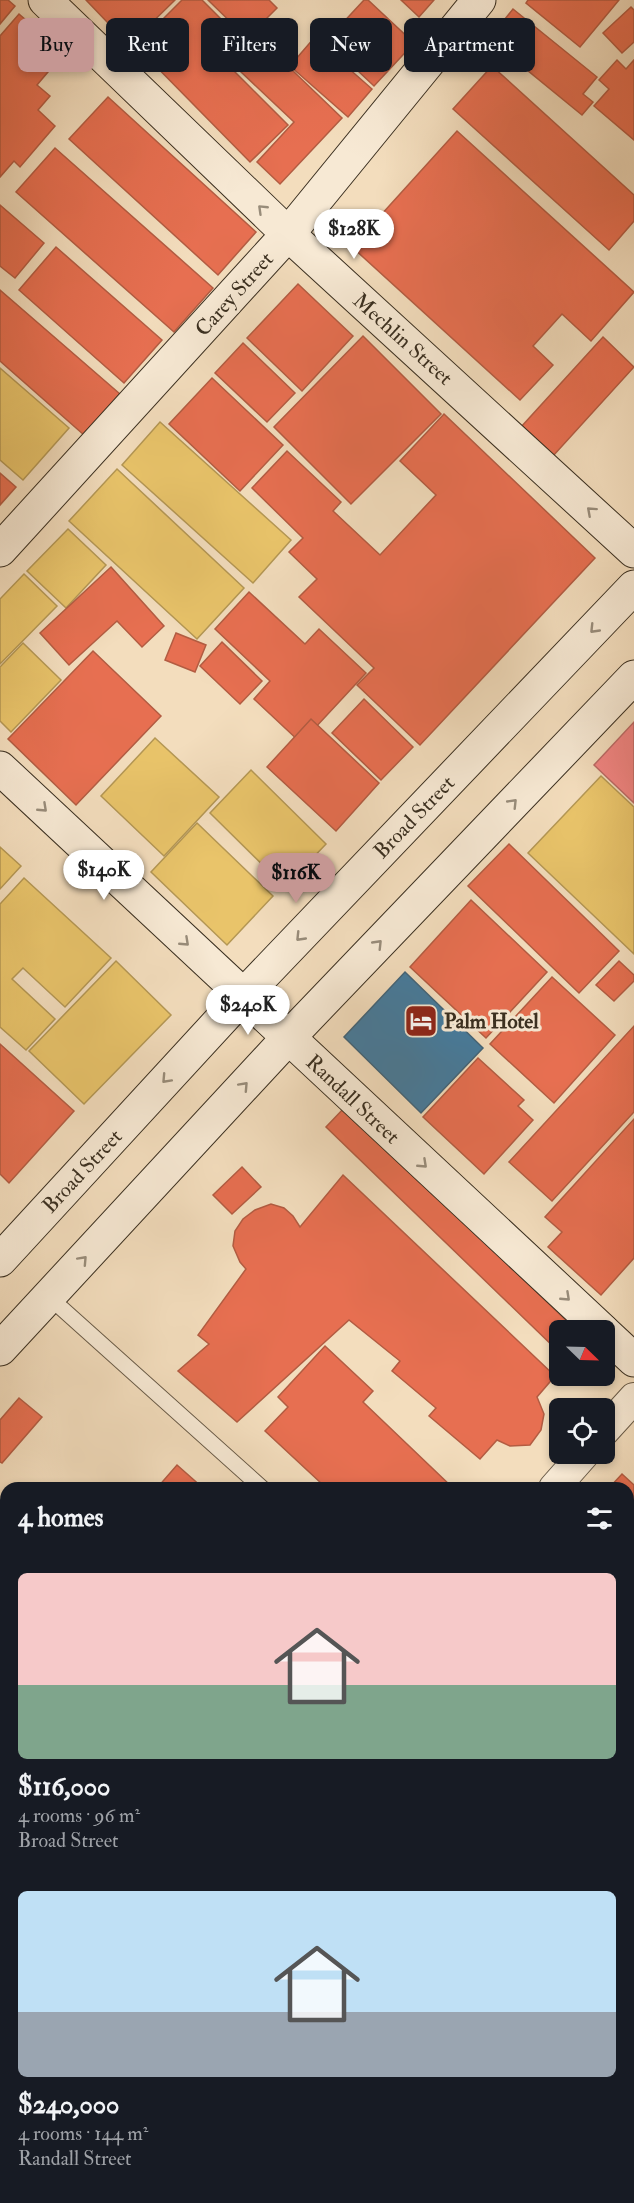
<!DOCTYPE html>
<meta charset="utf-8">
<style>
:root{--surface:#171b24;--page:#242831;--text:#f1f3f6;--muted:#9ea1a6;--accent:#c59692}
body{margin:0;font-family:"IM FELL Double Pica",serif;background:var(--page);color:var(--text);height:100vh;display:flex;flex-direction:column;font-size:22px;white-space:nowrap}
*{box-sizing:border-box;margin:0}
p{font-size:20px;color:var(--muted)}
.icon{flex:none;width:33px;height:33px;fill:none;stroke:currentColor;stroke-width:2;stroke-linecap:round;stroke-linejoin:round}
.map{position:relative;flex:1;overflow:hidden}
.sheet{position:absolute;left:0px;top:1482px;width:634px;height:722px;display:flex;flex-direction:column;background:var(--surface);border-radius:18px 18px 0 0;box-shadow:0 3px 9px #0003}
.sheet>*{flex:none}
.hud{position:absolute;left:18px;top:18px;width:598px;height:54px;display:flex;gap:12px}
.needle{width:39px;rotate:113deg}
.controls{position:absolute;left:549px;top:1320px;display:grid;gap:12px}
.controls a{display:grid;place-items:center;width:66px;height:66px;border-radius:9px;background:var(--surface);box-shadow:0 3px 9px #0003;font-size:30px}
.price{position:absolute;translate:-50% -51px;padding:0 14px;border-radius:21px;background:#fff;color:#222;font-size:20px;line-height:39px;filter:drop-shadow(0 2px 3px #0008)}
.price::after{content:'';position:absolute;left:50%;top:36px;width:18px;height:14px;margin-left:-9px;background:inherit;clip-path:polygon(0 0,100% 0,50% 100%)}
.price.on{background:var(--accent);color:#111}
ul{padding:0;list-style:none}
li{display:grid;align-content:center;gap:12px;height:318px;padding:0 18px}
li span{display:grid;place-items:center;height:186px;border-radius:9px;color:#555}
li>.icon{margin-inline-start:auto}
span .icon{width:108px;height:108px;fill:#fffc;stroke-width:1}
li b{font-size:26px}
h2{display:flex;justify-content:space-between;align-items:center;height:72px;padding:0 18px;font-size:26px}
.pill{padding:0 21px;border-radius:9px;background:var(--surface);box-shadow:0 3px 9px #0003;font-size:21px;line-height:54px}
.pill.on{background:var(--accent);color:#111}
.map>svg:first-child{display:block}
</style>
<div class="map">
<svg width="634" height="2203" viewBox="0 0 634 2203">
<rect width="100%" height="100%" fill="#f3ddbd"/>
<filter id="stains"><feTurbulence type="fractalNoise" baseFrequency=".00333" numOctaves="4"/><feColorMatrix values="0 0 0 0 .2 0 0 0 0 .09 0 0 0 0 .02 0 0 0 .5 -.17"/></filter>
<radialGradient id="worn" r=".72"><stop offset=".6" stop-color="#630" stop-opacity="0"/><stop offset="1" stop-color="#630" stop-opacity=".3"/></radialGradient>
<g fill="#e9c46a" stroke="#b49754" stroke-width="1.5">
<path d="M0,368L69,428L23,480L0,460Z"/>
<path d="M160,422L291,540L253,583L122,465Z"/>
<path d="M117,469L244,588L197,639L69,521Z"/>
<path d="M68,529L106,565L66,608L27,571Z"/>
<path d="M24,574L57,606L0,664V599Z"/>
<path d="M23,643L61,680L11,732L0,721V667Z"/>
<path d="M155,738L219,797L164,856L101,796Z"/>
<path d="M251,770L326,844L285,887L210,813Z"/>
<path d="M601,776L634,807V954L528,853Z"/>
<path d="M197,823L273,896L227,945L151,872Z"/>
<path d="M0,847L21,866L0,889Z"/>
<path d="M24,878L111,958L65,1007L23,968L12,979L55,1019L26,1050L0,1027V904Z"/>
<path d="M116,961L171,1015L84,1104L29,1051Z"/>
<path d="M6,1673V1759L0,1766V1680Z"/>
<path d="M0,1847L6,1852V1953L0,1959Z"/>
</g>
<g fill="#e76f51" stroke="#b35c42" stroke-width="1.5">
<path d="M0,0H8L15,6L0,24Z"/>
<path d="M86,0H175L129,45Z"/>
<path d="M182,0H202L252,50L233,70L288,125L250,162L136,46Z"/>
<path d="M208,0H269L277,8L247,38Z"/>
<path d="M364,0H368L414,43L374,86L326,41Z"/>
<path d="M401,0H434L419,17Z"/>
<path d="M528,0H619L580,47L526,3Z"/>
<path d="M631,7L634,10V42L622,53L603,33Z"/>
<path d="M513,9L597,77L583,94L593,102L582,115L489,39Z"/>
<path d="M19,14L64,53L37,85L50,96L38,110L55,126L20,167L14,161L0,177V36Z"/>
<path d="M314,38L372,89L348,117L290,66Z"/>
<path d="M266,45L342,118L280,184L257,162L294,122L241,72Z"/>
<path d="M617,60L626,69L634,60V140L594,106L609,89L599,80Z"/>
<path d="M492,66L634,195V221L609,250L453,109Z"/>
<path d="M108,97L256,232L218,275L69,139Z"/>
<path d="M457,131L634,292L591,341L562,314L533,346L553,365L520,400L352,247Z"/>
<path d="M55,148L213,288L174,332L16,192Z"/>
<path d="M0,205L44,243L15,278L0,266Z"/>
<path d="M56,247L162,340L124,383L19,290Z"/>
<path d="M298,284L353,336L302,391L247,338Z"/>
<path d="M0,290L120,394L84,435L0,361Z"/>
<path d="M363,336L441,414L351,504L274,427Z"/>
<path d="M603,337L634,367L553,456L521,427Z"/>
<path d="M243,343L295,393L267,422L215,373Z"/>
<path d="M212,378L283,445L240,491L169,424Z"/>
<path d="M444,414L595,558L420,745L357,685L374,668L299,597L317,579L289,552L303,538L252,488L287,451L341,502L333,511L380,555L436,495L400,461Z"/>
<path d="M0,473L16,487L0,505Z"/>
<path d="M111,567L164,626L142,647L117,621L69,665L40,633Z"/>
<path d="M249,592L305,644L319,629L366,673L301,743L254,699L270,681L215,629Z"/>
<path d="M176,633L206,645L195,672L165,660Z"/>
<path d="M222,642L262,681L240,704L200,666Z"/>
<path d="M93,651L161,716L76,805L8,739Z"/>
<path d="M364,699L413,747L381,780L332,733Z"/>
<path d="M311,719L379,783L336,831L267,767Z"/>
<path d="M509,844L619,951L579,993L468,886Z"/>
<path d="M471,900L547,972L486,1038L410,967Z"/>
<path d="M619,961L634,975V981L614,1001L596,985Z"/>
<path d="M552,977L615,1035L554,1103L490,1044Z"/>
<path d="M634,1026V1112L552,1201L509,1162Z"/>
<path d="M0,1044L74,1111L9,1183L0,1174Z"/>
<path d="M478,1058L524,1100L518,1106L533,1120L484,1174L423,1117Z"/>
<path d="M345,1107L576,1330H560V1353L326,1127Z"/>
<path d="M634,1119V1258L601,1295L548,1247L562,1232L545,1217Z"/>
<path d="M242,1167L261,1187L232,1214L213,1195Z"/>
<path d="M343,1175L555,1376L537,1397L544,1414L541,1430L530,1445L510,1446L497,1440L480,1459L429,1416L436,1408L392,1371L400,1361L349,1320L237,1422L178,1371L209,1344L198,1335L246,1269L240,1262L233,1246L235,1231L243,1219L255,1210L271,1204L284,1208L293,1216L300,1227Z"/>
<path d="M325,1346L373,1391L363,1402L453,1488H318L322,1484L265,1431L288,1407L278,1397Z"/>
<path d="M19,1398L42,1417L2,1463L0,1462V1420Z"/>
<path d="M177,1465L203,1488H157Z"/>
<path d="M622,1474L634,1485V1603L628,1608V1488H609Z"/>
<path d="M0,1533L6,1538V1559L0,1554Z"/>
<path d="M634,1610V1686L628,1691V1615Z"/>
<path d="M0,1650L6,1656V1668L0,1674Z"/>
<path d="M634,1693V1723L628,1717V1699Z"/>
<path d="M628,1729L634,1735V1758L628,1763Z"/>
<path d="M6,1764V1838L0,1832V1771Z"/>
<path d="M634,1764V1782L628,1777V1770Z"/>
<path d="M628,1783L634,1789V1822L628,1817Z"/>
<path d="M633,2033L634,2034V2077L628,2071V2038Z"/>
<path d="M233,2198H304L309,2203H238Z"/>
<path d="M326,2198H420L422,2199L417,2203H331Z"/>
<path d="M440,2198H494L489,2203H446Z"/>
</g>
<path fill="#6d597a" stroke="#5e4c5f" stroke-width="1.5" d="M628,1895L634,1900V2017L628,2012Z"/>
<g fill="#2a9d8f" stroke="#2f7c6e" stroke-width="1.5">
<path d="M6,2139V2169L0,2176V2146Z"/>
<path d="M6,2174V2198H74L78,2202L0,2203V2180Z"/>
<path d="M88,2198H136L143,2203H83Z"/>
<path d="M146,2198H179L174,2203H151Z"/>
</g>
<path fill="#f28482" stroke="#bb6a65" stroke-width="1.5" d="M634,722V803L594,765Z"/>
<path fill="#457b9d" stroke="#426478" stroke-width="1.5" d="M405,972L483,1048L421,1113L344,1037Z"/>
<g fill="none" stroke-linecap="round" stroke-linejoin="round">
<defs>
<path id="lane" d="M48,1296L262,1488"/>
<g id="street">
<path d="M604,1431L634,1398"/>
<path d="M554,1488L584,1454"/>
<path d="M0,1597L6,1603"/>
<path d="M0,2094L6,2088"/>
<path d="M628,2142L634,2136"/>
<path d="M628,2164L634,2169"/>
<path d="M571,2203L576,2198"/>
</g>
<g id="secondary">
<path d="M45,0L288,234L634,551"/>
<path d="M0,550L288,234L479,0"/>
<path d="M0,768L602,1330"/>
<path d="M0,1260L243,996L634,587"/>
<path d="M604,1332L634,1360"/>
<path d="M0,1349L288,1038L634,677"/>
</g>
</defs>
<use href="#lane" stroke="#685a47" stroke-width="17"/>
<use href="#street" stroke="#685a47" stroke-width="32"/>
<use href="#secondary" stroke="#3a2f20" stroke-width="35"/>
<use href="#lane" stroke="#f7e9d4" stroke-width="15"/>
<use href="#street" stroke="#f7e9d4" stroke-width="30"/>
<use href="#secondary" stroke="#f7e9d4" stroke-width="33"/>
</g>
<defs><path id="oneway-chevron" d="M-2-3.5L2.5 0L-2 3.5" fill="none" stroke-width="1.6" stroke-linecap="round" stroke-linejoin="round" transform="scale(1.5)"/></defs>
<g stroke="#988c7a">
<use href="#oneway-chevron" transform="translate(262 209) rotate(-136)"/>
<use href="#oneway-chevron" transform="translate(591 511) rotate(-138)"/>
<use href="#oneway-chevron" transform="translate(594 629) rotate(134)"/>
<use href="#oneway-chevron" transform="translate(513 803) rotate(-46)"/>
<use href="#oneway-chevron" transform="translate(43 808) rotate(43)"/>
<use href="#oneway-chevron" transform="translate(300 937) rotate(134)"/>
<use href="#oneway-chevron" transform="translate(185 942) rotate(43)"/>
<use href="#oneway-chevron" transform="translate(378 944) rotate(-46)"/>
<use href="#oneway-chevron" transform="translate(166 1079) rotate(133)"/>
<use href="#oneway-chevron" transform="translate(244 1086) rotate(-47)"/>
<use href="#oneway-chevron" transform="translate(423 1164) rotate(43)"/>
<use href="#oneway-chevron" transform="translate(83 1260) rotate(-47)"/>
<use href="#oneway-chevron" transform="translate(566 1297) rotate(43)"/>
</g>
<defs>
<symbol id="hotel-square" viewBox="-11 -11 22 22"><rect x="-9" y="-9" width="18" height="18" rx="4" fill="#8f2418" stroke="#f7e9d4"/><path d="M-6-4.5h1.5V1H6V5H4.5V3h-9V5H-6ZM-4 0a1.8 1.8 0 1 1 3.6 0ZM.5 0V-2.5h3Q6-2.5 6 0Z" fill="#fff"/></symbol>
</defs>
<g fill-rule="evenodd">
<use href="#hotel-square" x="402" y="1002" width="38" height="38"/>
</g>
<g text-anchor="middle" stroke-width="6" stroke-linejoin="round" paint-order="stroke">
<g font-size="21" fill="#3a2f20" stroke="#f7e9d4">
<text transform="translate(234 294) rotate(-48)" y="7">Carey Street</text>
<text transform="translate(403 339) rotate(42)" y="7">Mechlin Street</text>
<text transform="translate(414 817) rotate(-46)" y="7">Broad Street</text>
<text transform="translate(353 1099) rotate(43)" y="7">Randall Street</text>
<text transform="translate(82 1171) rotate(-47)" y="7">Broad Street</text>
</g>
<g font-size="21" font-weight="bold" fill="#3a2f20" stroke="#f7e9d4" text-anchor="start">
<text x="444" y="1028">Palm Hotel</text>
</g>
</g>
<rect width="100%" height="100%" filter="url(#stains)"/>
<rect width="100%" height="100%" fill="url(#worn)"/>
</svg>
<div class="controls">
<a><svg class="needle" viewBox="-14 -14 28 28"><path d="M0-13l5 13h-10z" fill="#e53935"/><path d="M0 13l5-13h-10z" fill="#9ea1a6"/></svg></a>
<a><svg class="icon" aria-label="locate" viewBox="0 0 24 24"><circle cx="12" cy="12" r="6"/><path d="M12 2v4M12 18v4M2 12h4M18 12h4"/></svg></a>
</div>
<b class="price" style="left:354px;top:260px">$128K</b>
<b class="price" style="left:104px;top:901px">$140K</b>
<b class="price on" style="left:296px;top:904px">$116K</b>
<b class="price" style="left:248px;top:1036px">$240K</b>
<div class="hud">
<a class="pill on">Buy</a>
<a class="pill">Rent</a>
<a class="pill">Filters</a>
<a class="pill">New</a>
<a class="pill">Apartment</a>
</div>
<section class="sheet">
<h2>4 homes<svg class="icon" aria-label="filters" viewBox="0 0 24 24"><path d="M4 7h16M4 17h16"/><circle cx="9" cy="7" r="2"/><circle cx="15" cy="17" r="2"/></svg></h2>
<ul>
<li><span style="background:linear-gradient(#f6c9c9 60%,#7fa58c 0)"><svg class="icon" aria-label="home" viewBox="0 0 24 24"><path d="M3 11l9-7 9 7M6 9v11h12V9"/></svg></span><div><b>$116,000</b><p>4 rooms · 96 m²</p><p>Broad Street</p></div></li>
<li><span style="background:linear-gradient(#bfe0f5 65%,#9aa5b1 0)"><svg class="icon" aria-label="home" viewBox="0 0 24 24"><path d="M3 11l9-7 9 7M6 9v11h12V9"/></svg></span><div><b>$240,000</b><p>4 rooms · 144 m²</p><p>Randall Street</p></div></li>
</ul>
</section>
</div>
